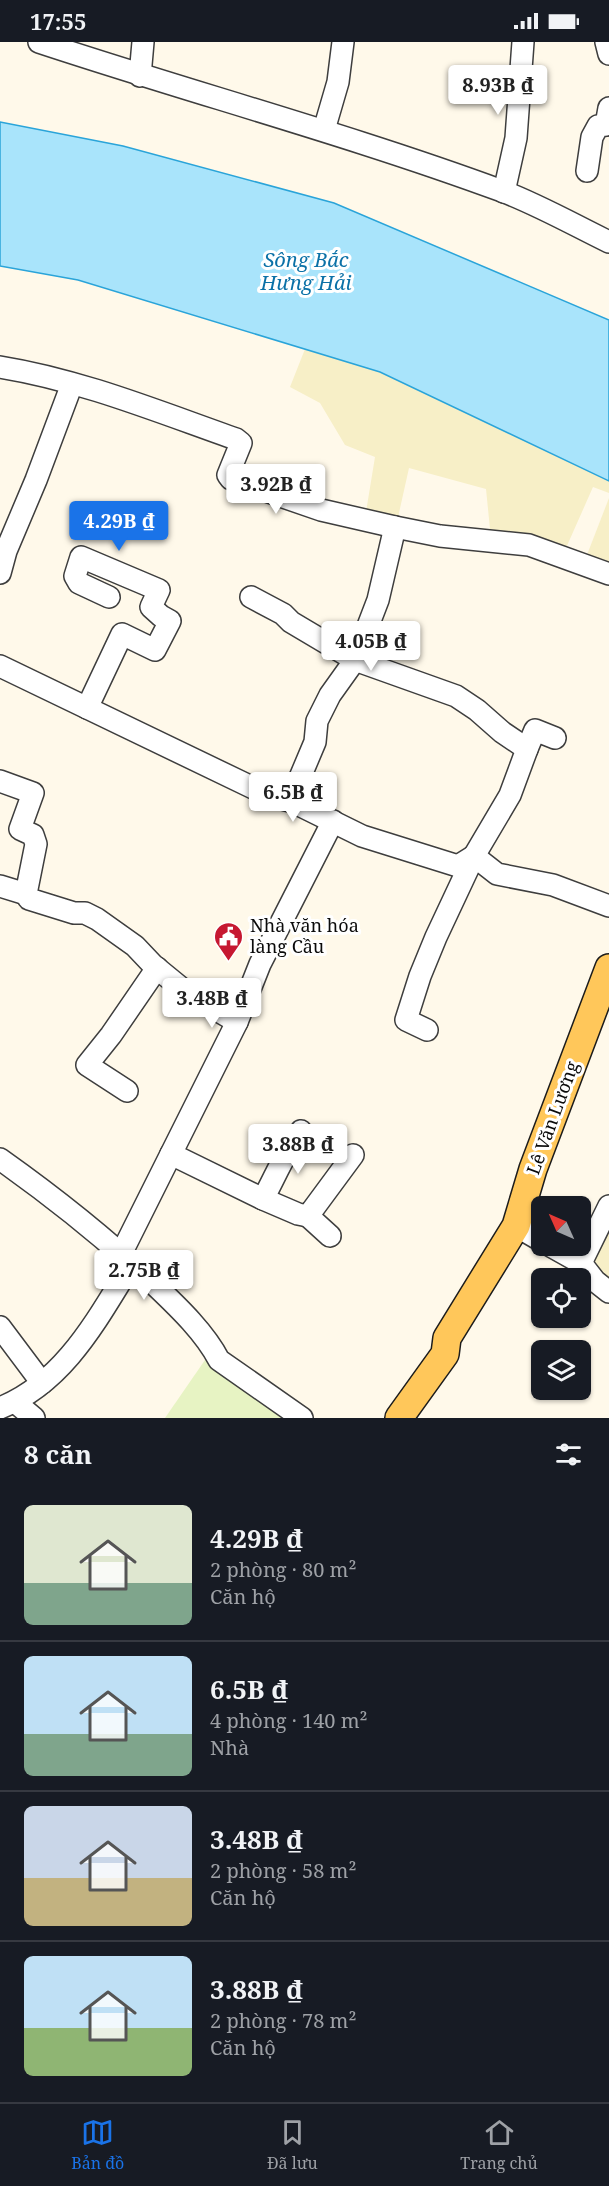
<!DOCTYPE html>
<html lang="vi">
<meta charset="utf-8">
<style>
:root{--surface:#171b24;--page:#242831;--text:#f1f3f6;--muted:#9ea1a6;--line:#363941;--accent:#1a73e8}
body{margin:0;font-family:"Noto Serif",serif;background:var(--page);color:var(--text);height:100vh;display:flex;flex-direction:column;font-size:22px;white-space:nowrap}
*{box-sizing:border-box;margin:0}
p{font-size:20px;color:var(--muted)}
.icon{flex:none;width:33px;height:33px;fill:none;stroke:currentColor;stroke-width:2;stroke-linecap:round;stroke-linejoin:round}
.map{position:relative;height:1376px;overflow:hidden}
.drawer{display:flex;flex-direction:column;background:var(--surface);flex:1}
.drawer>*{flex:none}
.needle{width:39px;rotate:315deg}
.fabs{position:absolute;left:531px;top:1154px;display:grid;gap:12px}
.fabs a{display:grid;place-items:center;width:60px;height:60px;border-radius:9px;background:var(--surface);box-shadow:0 2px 4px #0004;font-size:30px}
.price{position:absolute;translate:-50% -51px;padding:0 14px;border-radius:6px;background:#fff;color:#222;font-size:20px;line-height:39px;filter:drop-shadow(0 2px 3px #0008)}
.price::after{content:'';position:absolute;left:50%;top:36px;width:18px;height:14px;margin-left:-9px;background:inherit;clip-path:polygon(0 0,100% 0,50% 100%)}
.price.active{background:var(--accent);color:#fff}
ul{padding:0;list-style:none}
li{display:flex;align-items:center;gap:18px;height:150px;padding:0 24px}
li+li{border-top:2px solid var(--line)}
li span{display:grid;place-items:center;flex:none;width:168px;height:120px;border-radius:9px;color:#555}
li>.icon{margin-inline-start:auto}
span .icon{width:72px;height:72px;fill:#fffc;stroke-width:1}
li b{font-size:26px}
h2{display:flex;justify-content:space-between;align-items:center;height:72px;padding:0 24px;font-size:26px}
.status{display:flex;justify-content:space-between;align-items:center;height:42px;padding:0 30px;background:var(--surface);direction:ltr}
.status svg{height:16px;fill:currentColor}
.tab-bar{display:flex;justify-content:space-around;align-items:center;height:84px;border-top:2px solid var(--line);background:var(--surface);font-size:16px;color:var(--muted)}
.tab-bar a{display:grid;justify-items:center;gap:3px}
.tab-bar .active{color:var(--accent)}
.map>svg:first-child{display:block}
</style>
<div class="status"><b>17:55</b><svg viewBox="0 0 49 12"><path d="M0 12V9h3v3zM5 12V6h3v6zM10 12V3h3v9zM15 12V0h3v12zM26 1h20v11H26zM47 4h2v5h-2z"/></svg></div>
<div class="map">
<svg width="609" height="1376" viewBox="0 0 609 1376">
<rect width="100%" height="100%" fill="#fff9ea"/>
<g fill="#f7efc7">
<path d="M305,307L380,330L609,439V451L593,445L566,506L490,487L486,447L409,426L397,480L366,470L375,415L345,403L320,361L290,345Z"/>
<path d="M609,456V527L585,518Z"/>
<path d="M609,1164V1238L581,1221Z"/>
</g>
<path fill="#e7f3c3" d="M205,1318L283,1376H165Z"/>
<path fill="#a9e4fb" stroke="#2aa4d9" stroke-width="1.5" d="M0,80L123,104L334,161L609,278V439L380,330L78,238L0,224Z"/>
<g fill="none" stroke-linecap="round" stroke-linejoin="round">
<defs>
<g id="minor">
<path d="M39,0C193,51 350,93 502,149C539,163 574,183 609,200"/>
<path d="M606,0L609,12"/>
<path d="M140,34L143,0"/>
<path d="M324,88L338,40L343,0"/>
<path d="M587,129L592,95L598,84L606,83L609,66"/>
<path d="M504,150L516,96L523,0"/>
<path d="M0,325C81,338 159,370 236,397L241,401L228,433L231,437L321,468L395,485L440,494L529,503L609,532"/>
<path d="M0,531L6,509L36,438L72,342"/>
<path d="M251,555L283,572L291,580L355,618L456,654L477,668L502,690L527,707L510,753L474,814L436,895L420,934L406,978L427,988"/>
<path d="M0,624L270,754L293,760L362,794L458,824L474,814L497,832L553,843L609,864"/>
<path d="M87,666L122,592L155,608L170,579L161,574L151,565L159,548L81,515L75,534L79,541L109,555"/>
<path d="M527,707L535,688L555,696"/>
<path d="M0,739L33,751L20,787L33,793L36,802L26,852L29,857L74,871H85L97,877L135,904L153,923L186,950L237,980"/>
<path d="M293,760L296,745L315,700L317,679L330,653L355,618L378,558L395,485"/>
<path d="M0,844L26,852"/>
<path d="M127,1049L87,1023L111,993L157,926"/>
<path d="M171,1112L263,1157L298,1172L308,1174L353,1113"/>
<path d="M0,1117C55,1156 108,1198 157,1245C179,1266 205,1291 219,1318L302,1376"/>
<path d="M263,1157C276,1133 285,1110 301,1089"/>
<path d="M308,1174L330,1194"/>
<path d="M516,1184L542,1199"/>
<path d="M549,1203L581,1221L595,1239L609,1250"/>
<path d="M122,1210L237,980L260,922L333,779"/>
<path d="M581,1221L609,1164"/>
<path d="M0,1285L42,1341"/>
<path d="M15,1360L34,1376"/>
<path d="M0,1366C65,1340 97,1277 132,1221"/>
</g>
<path id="major" d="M399,1376L445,1312L447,1296L516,1184L533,1127L609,926"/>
</defs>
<use href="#minor" stroke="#3e3e3e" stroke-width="24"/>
<use href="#major" stroke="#1c1c1c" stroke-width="30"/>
<use href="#minor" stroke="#fff" stroke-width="21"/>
<use href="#major" stroke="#ffc75a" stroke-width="27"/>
</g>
<defs>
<symbol id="civic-pin" viewBox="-11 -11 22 30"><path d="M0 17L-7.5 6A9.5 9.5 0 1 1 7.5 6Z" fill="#c61831" stroke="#fff"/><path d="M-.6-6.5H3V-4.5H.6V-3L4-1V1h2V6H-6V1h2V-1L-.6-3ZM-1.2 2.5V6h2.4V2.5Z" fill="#fff"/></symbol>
</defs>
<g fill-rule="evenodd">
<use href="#civic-pin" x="212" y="878" width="33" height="45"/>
</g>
<g text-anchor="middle" stroke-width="6" stroke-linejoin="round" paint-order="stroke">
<g font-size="18" fill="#0b0b0b" stroke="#fff" text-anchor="start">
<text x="250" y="890">Nhà văn hóa<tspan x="250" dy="21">làng Cầu</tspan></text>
</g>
<g font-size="18" fill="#0b0b0b" stroke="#fff">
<text transform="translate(553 1076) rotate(-70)" y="6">Lê Văn Lương</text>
</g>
<g font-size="20" font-style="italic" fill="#0b71a7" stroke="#fff">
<text x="306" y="225">Sông Bắc<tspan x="306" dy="23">Hưng Hải</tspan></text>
</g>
</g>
</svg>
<div class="fabs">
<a><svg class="needle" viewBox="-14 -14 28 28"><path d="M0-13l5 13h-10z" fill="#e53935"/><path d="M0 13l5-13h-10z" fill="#9ea1a6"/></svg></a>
<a><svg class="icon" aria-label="locate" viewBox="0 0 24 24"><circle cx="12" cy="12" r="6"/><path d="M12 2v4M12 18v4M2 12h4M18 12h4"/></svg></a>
<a><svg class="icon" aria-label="layers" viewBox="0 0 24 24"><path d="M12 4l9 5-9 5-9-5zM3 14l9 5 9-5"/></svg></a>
</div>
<b class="price" style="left:498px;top:74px">8.93B ₫</b>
<b class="price" style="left:276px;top:473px">3.92B ₫</b>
<b class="price active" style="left:119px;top:510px">4.29B ₫</b>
<b class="price" style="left:371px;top:630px">4.05B ₫</b>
<b class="price" style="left:293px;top:781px">6.5B ₫</b>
<b class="price" style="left:212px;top:987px">3.48B ₫</b>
<b class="price" style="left:298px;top:1133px">3.88B ₫</b>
<b class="price" style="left:144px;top:1259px">2.75B ₫</b>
</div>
<section class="drawer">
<h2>8 căn<svg class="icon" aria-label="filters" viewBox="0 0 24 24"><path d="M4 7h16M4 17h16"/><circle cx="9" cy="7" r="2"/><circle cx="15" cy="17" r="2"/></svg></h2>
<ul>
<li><span style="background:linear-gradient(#dfe7d0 65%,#7fa58c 0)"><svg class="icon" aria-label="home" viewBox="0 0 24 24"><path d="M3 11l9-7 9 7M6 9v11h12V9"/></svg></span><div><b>4.29B ₫</b><p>2 phòng · 80 m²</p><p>Căn hộ</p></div></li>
<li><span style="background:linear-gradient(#bfe0f5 65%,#7fa58c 0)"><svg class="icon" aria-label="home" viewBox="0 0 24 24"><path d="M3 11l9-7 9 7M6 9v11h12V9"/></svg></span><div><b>6.5B ₫</b><p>4 phòng · 140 m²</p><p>Nhà</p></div></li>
<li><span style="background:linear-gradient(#c9d6e8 60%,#c2b280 0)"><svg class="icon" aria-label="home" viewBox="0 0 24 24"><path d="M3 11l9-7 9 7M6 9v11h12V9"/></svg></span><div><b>3.48B ₫</b><p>2 phòng · 58 m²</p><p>Căn hộ</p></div></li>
<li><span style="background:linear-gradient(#bfe0f5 60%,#8fb573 0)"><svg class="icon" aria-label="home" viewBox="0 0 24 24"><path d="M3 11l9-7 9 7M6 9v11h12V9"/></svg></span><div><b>3.88B ₫</b><p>2 phòng · 78 m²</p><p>Căn hộ</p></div></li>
</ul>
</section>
<nav class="tab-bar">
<a class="active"><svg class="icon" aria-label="map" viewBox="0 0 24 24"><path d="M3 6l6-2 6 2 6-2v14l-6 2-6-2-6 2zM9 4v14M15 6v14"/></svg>Bản đồ</a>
<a><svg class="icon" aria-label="saved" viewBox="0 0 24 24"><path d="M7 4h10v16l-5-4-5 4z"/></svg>Đã lưu</a>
<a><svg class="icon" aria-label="home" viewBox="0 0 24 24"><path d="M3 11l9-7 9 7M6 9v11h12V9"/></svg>Trang chủ</a>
</nav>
